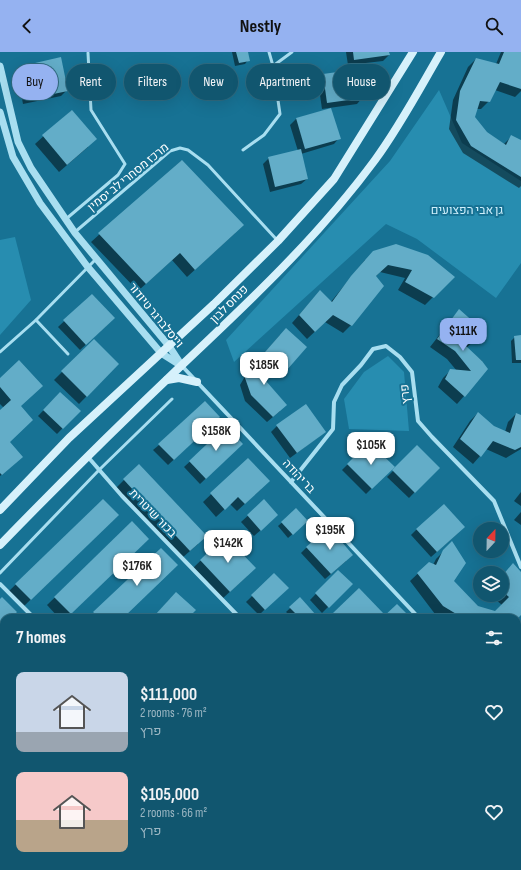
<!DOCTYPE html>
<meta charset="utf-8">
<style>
:root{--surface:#11566f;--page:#1a5c74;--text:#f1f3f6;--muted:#9cb7c3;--line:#306c82;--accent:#95b2f1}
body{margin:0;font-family:"Sofia Sans Condensed",Heebo,sans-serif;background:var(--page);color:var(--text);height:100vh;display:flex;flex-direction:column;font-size:15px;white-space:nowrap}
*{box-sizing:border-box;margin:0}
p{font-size:13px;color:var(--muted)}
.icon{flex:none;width:22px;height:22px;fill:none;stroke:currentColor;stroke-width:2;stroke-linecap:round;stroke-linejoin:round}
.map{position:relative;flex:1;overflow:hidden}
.sheet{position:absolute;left:0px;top:562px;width:521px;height:256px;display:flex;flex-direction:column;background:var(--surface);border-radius:12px 12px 0 0;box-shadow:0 4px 16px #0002,0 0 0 1px var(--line)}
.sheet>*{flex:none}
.banner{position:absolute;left:12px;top:12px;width:497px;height:36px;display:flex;gap:8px}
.needle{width:26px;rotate:22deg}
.controls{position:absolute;left:473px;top:470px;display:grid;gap:8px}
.controls a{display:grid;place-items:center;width:36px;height:36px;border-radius:50%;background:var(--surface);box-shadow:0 4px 16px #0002,0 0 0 1px var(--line);font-size:20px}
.price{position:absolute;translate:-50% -34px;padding:0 9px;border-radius:8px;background:#fff;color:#222;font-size:13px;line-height:26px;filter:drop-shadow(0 1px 2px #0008)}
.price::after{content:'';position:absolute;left:50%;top:24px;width:12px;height:9px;margin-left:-6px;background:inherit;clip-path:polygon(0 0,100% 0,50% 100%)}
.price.active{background:var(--accent);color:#111}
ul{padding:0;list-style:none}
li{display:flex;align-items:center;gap:12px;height:100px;padding:0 16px}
li span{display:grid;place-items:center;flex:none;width:112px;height:80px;border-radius:8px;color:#555}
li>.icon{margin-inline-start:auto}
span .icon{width:48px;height:48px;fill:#fffc;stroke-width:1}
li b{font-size:17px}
h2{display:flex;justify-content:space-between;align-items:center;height:48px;padding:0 16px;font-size:17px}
.chip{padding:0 14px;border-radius:18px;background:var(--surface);box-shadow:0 4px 16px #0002,0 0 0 1px var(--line);font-size:14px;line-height:36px}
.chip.active{background:var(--accent);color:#111}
header{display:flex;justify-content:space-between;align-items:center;height:52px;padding:0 16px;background:var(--accent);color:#111;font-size:18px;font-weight:700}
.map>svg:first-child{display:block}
</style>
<header><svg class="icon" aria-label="back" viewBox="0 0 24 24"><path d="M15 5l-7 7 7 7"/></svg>Nestly<svg class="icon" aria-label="search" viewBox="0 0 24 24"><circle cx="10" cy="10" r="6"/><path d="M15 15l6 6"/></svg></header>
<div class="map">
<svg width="521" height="818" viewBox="0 0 521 818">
<rect width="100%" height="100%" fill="#177294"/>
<g fill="#278db0">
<path d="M439,38L462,91L521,129V211L496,246L417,187L386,172L234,310L226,288L390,109Z"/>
<path d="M15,185L31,248L0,283V188Z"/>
<path d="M388,304L404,320L409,379L349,377L344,347L364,320Z"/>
<path d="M521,605V757L517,753V609Z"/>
<path d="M381,814H484L481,818H380L379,816Z"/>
</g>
<g fill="#0007">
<path d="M232,0H247L248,8L245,12L235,14Z"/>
<path d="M346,0H388L389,3L383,9L348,13Z"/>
<path d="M501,0H521V39L515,45L495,38L489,49L481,57H476L473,66L486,80L504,92L512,84L521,89V134L519,136L463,101L449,77L453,48L468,15L476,7L496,12Z"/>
<path d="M22,14L67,38L61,44L23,52L17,20Z"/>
<path d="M324,23L362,46L357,52L322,57L318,29Z"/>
<path d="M330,57L339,86L334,92L301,102L307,127L301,132L270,140L263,112L269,106L298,99L290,73L296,67Z"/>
<path d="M71,59L88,95L59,120L35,92Z"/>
<path d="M181,109L235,181L187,225L172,208L138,239L91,190Z"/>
<path d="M365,208L453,225L425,253L398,238L405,226L380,220L375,225L351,273L343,281L325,270L307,287L292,271L320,239L330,251Z"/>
<path d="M92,243L108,272L80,298L58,275Z"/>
<path d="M459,258L484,280L466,296L482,309L464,344L457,352L438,335L443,326L451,318L457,319L447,307L430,295Z"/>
<path d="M280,283L306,295L279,324L273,318L265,330L280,359L267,370L245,349L240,333L254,309L260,303L261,305Z"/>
<path d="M521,284V311H512L511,289L515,285Z"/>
<path d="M94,288L118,312L79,352L54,328Z"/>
<path d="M0,327L20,355L9,390L14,412L0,424V359L4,356L0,352Z"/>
<path d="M60,341L79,359L57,382L38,364Z"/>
<path d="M478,361L494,375L505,380L508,370L516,362L521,364V397L506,406L486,397L473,412L453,395L470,369Z"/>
<path d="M213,371L168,413L153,398L159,393Z"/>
<path d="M277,374L325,380L290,406L271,380Z"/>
<path d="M226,376L242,392L200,432L184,415Z"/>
<path d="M369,391L393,415L366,442L342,418Z"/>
<path d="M417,395L438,416L409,446L387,425Z"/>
<path d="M248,407L261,437L237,459L230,452L216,465L203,450Z"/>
<path d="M139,413L198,492L182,506L116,436Z"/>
<path d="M521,440V454L514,449Z"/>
<path d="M103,448L118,463L23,555L8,540Z"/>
<path d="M264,449L271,469L254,484L241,470Z"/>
<path d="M296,458L303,473L288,486L278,474Z"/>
<path d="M521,460V473L514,468Z"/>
<path d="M132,471L148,487L66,566H59L47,553Z"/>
<path d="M417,477L458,481L431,505L411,483Z"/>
<path d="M225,485L247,524L222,547L193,516Z"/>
<path d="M452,491L453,530L477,555L495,560L502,553L490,543H502V524L521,521V561L516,566H442L435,562L410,529L429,511L433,513L436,507Z"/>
<path d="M307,495L346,509L325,527L301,501Z"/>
<path d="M161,497L122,566H88Z"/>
<path d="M338,519L351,532L322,561L310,548Z"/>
<path d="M274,523L287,536L259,563L246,550Z"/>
<path d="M359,538L378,566H330Z"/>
<path d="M170,547L187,566H153Z"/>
<path d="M300,547L311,566H293L286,560Z"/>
<path d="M4,595V631L0,635V599Z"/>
<path d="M4,646V653L1,649Z"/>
<path d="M0,661L4,665V711L0,707Z"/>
<path d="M136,814H156L152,818H140Z"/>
<path d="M231,814H261L257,818H227Z"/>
<path d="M318,814H351L355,818H321Z"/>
</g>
<g fill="#63adc8">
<path d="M236,0H248L250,9L239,11Z"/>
<path d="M353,0H389L390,3L354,8Z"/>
<path d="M504,0H521V37L500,30L490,50L480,49L475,65L487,80L506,93L511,83L521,88V125L471,94L456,68L460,39L476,6L499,12Z"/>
<path d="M61,5L68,39L29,47L22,14Z"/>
<path d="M359,17L363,46L327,51L323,22Z"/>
<path d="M331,56L341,87L305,97L296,66Z"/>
<path d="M72,58L97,87L67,113L42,83Z"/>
<path d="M301,97L308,127L275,135L268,105Z"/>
<path d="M182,108L244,173L195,218L180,201L146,232L98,181Z"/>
<path d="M396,192L428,203L455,225L434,246L405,230L412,218L388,213L376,224L384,234L352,274L333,263L315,280L299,263L320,238L332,250L351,224L373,199Z"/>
<path d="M92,242L115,266L86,293L63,268Z"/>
<path d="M459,257L485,280L466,294L482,309L488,317L465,345L445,327L450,317L471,319L455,299L437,287Z"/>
<path d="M286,276L307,295L286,319L265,300Z"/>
<path d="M521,283V308H516L514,284Z"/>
<path d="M94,287L119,312L87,345L61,319Z"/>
<path d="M259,302L276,315L266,329L287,353L273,365L251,343L245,326Z"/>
<path d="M19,308L43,334L21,354L33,368L10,390L23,405L2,423L0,421V358L11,348L0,335V326Z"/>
<path d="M60,340L81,359L63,377L43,358Z"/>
<path d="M205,349L220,365L174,408L158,392Z"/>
<path d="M306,352L326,380L297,401L276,373Z"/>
<path d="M478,360L494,374L510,381L516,361L521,363V395L515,398L493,389L481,405L460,387Z"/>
<path d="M226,374L243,392L206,427L189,409Z"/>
<path d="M369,390L395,415L372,437L347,412Z"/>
<path d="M417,393L440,416L415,441L392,418Z"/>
<path d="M248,406L270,429L245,452L238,445L225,458L210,441Z"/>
<path d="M139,412L207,484L190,499L123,427Z"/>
<path d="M103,447L119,463L31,548L15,532Z"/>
<path d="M264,447L278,463L261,479L247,463Z"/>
<path d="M444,452L465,475L437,500L416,477Z"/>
<path d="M296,456L308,469L293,483L281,470Z"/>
<path d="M132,469L149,487L71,562L54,545Z"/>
<path d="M329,475L353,503L331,522L306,495Z"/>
<path d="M225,484L256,516L230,540L200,508Z"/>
<path d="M452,489L466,511L454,529L478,554L495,559L509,545L502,539V524L513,511L521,520V563L518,566H463L443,554L417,521L429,510L436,513L443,498Z"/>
<path d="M161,496L178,513L123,566H99L93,560Z"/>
<path d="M338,518L353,532L329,556L315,541Z"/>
<path d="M274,521L289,536L265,558L251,543Z"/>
<path d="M359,536L384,562L379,566H337L333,561Z"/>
<path d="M176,540L196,558L188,566H159L155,563Z"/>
<path d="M2,545L17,560L11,566H4V573L0,576V547Z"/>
<path d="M300,545L316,563L313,566H300L289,555Z"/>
<path d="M397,552L411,566H382Z"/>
<path d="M4,594V609L0,605V598Z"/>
<path d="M0,613L4,617V632L0,636Z"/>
<path d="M0,660L4,664V696L0,692Z"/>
<path d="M0,748L4,752V789L0,793Z"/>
<path d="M25,814H50L46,818H21Z"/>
<path d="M144,814H157L154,818H148Z"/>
<path d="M185,814H217L213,818H181Z"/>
<path d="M229,814H235L239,818H226Z"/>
<path d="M243,814H262L257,818H246Z"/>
<path d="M329,814H352L356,818H332Z"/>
</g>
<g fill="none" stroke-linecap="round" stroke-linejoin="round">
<g stroke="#a8def0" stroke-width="2" stroke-dasharray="2 3" stroke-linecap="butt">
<path d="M517,794L521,788"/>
<path d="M499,818L502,814"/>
</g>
<g stroke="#a8def0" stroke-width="3">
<path d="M273,14L292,0"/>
<path d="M243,98L264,83L280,62L273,14L269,0"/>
<path d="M66,167L118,123L125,112L91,58L88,1"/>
<path d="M75,180L170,99L180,96L188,98L208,113L277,188"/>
<path d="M36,268L68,302"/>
<path d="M0,300L36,268L96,207"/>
<path d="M0,521L99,418L172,347"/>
</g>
<g stroke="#a8def0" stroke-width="4">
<path d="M182,314L419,566"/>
<path d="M88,405L122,444L240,566"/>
<path d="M291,430L333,377L334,350L342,333L361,313L373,297L386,294L400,305L412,320L418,369L432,385L494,449L521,515"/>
<path d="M0,532L34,566"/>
<path d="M517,598L521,594"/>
<path d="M0,712L4,716"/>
<path d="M97,814L101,818"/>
<path d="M3,818L8,814"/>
<path d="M287,818L292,814"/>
</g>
<g stroke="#a8def0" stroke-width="7">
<path d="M0,14L18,90L31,116L75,181L169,294L182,314"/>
<path d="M0,60L13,105L40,151L87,214L161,301L180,313"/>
</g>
<g stroke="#d6f1fb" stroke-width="8">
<path d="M167,328L179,326L197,330"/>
<path d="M0,458L69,386L214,252L278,189L334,127L413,0"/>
<path d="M0,493C60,431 121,371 183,312C251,248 319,184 375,108C400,74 420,36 441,0"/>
</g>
</g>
<g text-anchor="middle" stroke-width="4" stroke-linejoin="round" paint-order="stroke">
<g font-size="12" fill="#fff" stroke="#177294">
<text transform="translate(128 125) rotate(-39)" y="4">מרכז מסחרי לב יסמין</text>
<text transform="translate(229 252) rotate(-45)" y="4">פנחס לבון</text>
<text transform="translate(156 263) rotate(51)" y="4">וייסלברגר טיודור</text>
<text transform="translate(405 342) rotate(-96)" y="4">פרץ</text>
<text transform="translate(299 424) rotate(47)" y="4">בר יהודה</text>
<text transform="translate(153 461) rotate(46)" y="4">בכור שיטרית</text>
</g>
<g font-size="12" fill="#cff0fc" stroke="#177294">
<text x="467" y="162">גן אבי הפצועים</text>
</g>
</g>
</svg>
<div class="controls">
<a><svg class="needle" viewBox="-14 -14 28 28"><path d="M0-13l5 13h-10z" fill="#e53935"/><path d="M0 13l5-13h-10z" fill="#9cb7c3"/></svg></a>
<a><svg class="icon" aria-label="layers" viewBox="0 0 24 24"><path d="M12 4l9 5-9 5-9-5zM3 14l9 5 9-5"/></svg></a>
</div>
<b class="price active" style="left:463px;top:300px">$111K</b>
<b class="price" style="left:264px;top:334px">$185K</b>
<b class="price" style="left:216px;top:400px">$158K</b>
<b class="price" style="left:371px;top:414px">$105K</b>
<b class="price" style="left:330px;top:499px">$195K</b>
<b class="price" style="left:228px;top:512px">$142K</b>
<b class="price" style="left:137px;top:535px">$176K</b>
<div class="banner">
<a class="chip active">Buy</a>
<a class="chip">Rent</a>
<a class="chip">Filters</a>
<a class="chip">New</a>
<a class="chip">Apartment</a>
<a class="chip">House</a>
</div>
<section class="sheet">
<h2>7 homes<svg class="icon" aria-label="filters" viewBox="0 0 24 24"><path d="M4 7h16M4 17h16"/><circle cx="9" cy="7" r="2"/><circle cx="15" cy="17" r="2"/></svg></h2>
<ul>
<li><span style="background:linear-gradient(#c9d6e8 75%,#9aa5b1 0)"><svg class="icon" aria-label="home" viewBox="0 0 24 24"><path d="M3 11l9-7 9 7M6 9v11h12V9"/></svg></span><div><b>$111,000</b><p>2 rooms · 76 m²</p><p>פרץ</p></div><svg class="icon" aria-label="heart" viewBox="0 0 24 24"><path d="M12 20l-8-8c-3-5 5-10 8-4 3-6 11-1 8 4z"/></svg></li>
<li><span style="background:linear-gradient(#f6c9c9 60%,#b9a48a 0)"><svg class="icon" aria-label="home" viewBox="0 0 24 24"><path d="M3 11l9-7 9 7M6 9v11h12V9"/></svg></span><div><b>$105,000</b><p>2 rooms · 66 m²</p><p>פרץ</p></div><svg class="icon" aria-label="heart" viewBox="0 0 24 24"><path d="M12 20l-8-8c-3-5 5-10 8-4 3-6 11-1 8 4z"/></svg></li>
</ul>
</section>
</div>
